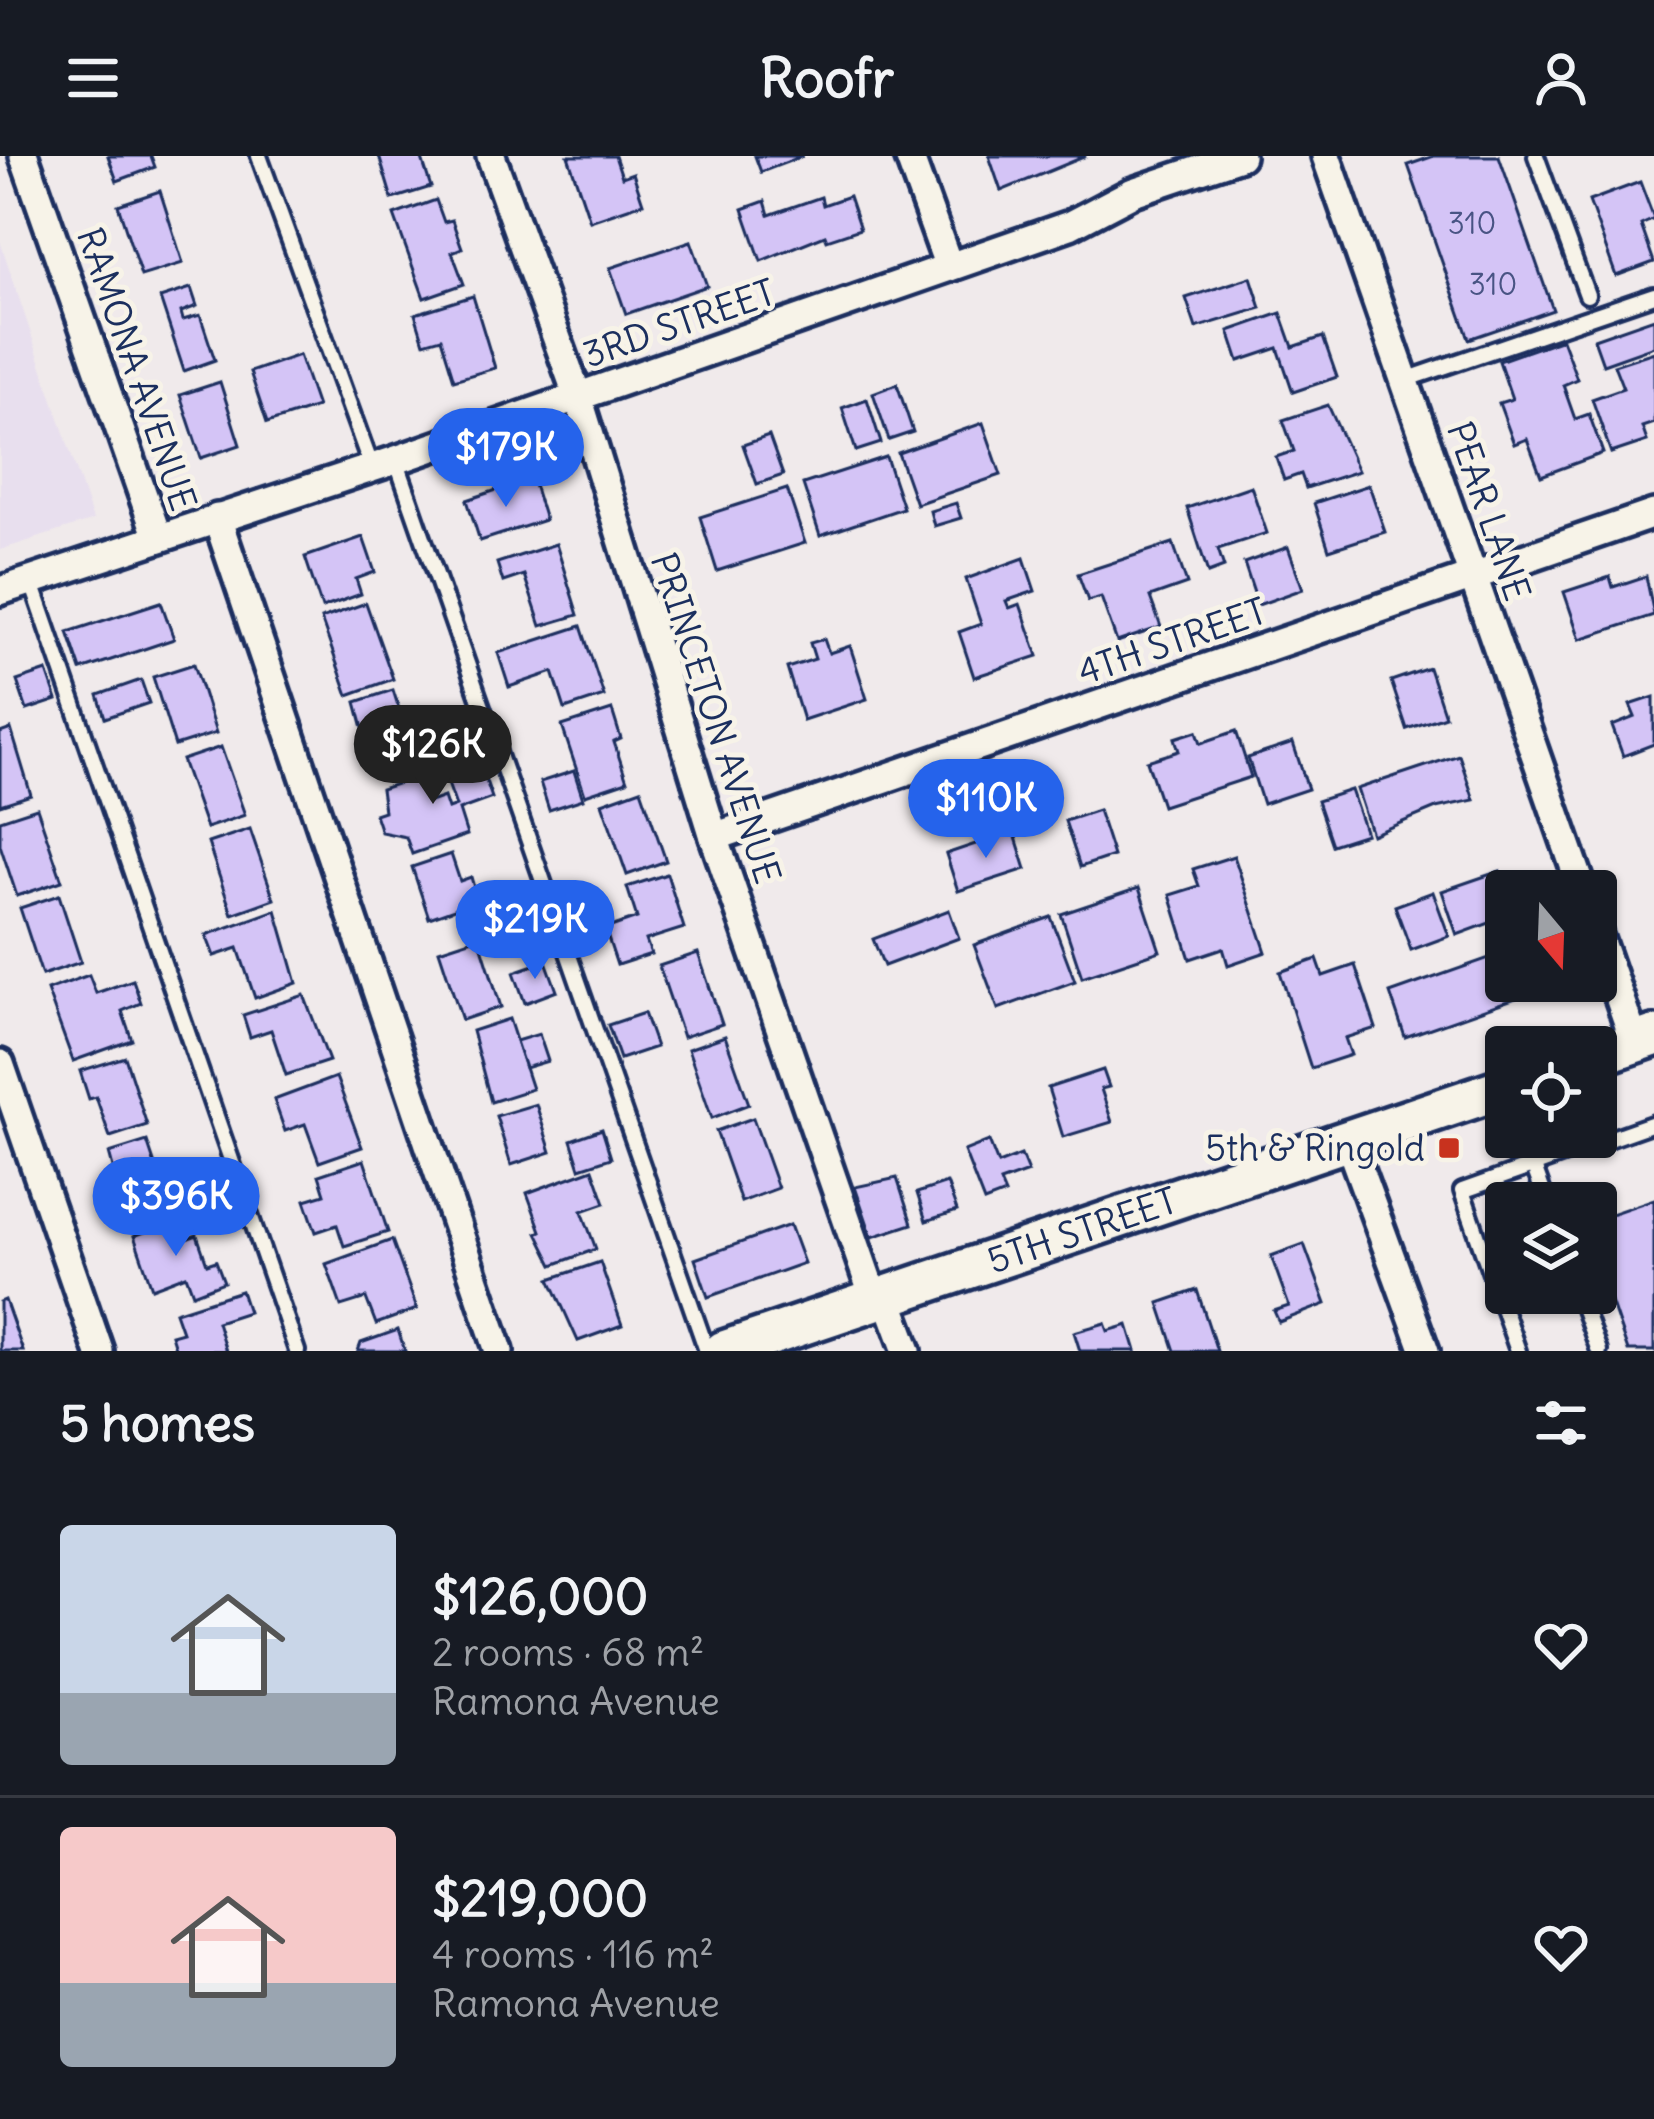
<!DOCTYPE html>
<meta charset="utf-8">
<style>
:root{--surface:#171b24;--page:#20242c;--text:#f1f3f6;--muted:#9ea1a6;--line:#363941;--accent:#2563eb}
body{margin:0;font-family:Delius,sans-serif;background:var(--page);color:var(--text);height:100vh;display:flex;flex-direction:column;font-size:45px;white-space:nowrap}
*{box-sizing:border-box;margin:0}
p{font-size:39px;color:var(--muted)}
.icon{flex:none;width:66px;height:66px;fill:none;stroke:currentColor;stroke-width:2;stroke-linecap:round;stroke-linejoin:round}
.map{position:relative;height:1195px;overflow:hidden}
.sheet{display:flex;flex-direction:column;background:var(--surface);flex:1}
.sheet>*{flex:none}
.needle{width:78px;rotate:161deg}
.buttons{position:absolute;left:1485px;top:714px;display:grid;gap:24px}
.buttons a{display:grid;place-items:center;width:132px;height:132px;border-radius:12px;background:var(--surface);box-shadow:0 3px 9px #0004;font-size:60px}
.price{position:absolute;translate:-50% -102px;padding:0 27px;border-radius:42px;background:var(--accent);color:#fff;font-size:39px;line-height:78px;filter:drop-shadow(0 3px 6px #0008)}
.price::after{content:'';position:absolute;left:50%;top:72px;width:36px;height:27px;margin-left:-18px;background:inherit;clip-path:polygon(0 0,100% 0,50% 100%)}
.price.selected{background:#222;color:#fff}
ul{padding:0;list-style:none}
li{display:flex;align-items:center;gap:36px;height:300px;padding:0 60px}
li+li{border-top:3px solid var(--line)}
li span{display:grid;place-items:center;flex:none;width:336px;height:240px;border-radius:12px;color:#555}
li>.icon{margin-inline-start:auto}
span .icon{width:144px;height:144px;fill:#fffc;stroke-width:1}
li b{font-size:51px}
h2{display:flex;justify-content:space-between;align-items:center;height:144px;padding:0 60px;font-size:51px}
header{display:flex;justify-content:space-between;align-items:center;height:156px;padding:0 60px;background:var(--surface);font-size:54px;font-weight:700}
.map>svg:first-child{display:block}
</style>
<header><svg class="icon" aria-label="menu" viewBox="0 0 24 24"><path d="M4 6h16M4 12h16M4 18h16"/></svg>Roofr<svg class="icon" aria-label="person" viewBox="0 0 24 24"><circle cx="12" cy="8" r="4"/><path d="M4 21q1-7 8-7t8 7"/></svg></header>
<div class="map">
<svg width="1654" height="1195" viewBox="0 0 1654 1195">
<rect width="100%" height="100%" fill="#f0eaeb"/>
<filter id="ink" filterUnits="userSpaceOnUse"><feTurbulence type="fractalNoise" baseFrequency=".00833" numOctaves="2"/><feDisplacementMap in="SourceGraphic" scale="24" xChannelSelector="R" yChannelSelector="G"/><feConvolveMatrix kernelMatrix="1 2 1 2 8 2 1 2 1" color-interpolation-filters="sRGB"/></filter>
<g filter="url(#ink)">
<path fill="#e8dfee" d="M0,85L93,364L0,394Z"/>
<g fill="#d4c4f6" stroke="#1b2f5e" stroke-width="3">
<path d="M108,0H151L155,11L117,25Z"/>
<path d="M379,0H421L431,31L392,43Z"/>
<path d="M568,0H615L622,21L633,17L643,47L590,65Z"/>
<path d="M755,0H803L761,16Z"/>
<path d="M989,0H1086L1001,35Z"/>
<path d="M1434,0H1499L1553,154L1469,183L1408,9Z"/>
<path d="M1640,26L1654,63L1641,69L1654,106L1616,120L1589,45Z"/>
<path d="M160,35L183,107L141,120L118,49Z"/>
<path d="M849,40L860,73L827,84L825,79L761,105L743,53L765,45L769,59L821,41L823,49Z"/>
<path d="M436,44L444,66L452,64L462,92L452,96L464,128L424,142L394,59Z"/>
<path d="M691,85L707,130L626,158L610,112Z"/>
<path d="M1251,121L1261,152L1196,172L1186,142Z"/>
<path d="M191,132L197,150L181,156L183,164L200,159L215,204L184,215L160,142Z"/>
<path d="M473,140L495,212L454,224L441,182L424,187L415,158Z"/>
<path d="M1281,157L1293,191L1323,181L1337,221L1293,236L1278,192L1239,205L1229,175Z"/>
<path d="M1654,162V190L1603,208L1594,183Z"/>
<path d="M1562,183L1577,223L1563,229L1575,263L1589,258L1603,297L1541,320L1527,283L1514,288L1499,247L1512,243L1499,205Z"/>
<path d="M1654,196V267L1642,271L1647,285L1611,297L1592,243L1623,232L1614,209Z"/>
<path d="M299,199L317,251L267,267L250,216Z"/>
<path d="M220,226L240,289L201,302L180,239Z"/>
<path d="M897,228L913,276L889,284L873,237Z"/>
<path d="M867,243L881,287L856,295L842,252Z"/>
<path d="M1328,249L1358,315L1306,332L1301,318L1284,324L1276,301L1294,295L1283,264Z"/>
<path d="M983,267L1001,319L916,348L898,297Z"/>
<path d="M769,280L783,319L757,328L743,289Z"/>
<path d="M886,301L903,352L820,380L803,328Z"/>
<path d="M532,322L545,364L480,385L467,344Z"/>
<path d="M1369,329L1385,376L1329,394L1314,347Z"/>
<path d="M1251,330L1267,377L1218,393L1224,411L1208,417L1187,352Z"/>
<path d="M787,333L805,387L717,415L700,361Z"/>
<path d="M956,347L961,362L934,370L930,355Z"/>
<path d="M363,381L375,416L356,423L361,438L322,452L305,401Z"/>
<path d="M1173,387L1187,428L1150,441L1161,471L1117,486L1101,441L1088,445L1078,418Z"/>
<path d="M556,388L578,459L541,470L524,419L503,426L497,407Z"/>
<path d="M1288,391L1303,433L1258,449L1244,407Z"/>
<path d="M1024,402L1035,435L1006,445L1009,452L1020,448L1038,500L974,521L959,476L981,468L966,423Z"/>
<path d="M1646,420L1654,459L1580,483L1564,436L1610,421L1613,431Z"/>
<path d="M161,446L174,483L81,514L68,476Z"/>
<path d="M366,447L393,523L348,539L321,463Z"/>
<path d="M581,470L604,540L565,553L553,516L509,531L498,497Z"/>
<path d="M824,483L829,497L850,490L867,543L803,564L787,512L815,503L810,487Z"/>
<path d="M194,508L216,577L175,590L153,521Z"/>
<path d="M1429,512L1445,560L1407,573L1391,525Z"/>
<path d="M47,515L57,544L27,554L17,525Z"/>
<path d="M141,524L149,547L105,562L98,539Z"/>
<path d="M393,534L408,581L465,563L473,588L376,620L356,546Z"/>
<path d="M1654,541V588L1623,600L1612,570L1635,561L1630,549Z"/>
<path d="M612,554L621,583L614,586L627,625L585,639L562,570Z"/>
<path d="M11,573L31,639L0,649V577Z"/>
<path d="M1197,575L1201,587L1236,575L1251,621L1162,650L1147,605L1179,595L1175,582Z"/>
<path d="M1293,587L1308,633L1263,648L1248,602Z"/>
<path d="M221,591L245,659L206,672L182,604Z"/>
<path d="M477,599L492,642L459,654L467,679L412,698L406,681L381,676L375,658L384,655L381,633L421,620L430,646L444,641L448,653L456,650L442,611Z"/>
<path d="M1459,599L1474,644L1436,652L1372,679L1357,633Z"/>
<path d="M574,615L583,643L549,654L540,626Z"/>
<path d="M641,633L666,705L627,719L602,647Z"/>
<path d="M1351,634L1366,678L1332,689L1317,645Z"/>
<path d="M37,652L62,725L17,740L0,689V664Z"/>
<path d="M1098,654L1113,700L1080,711L1065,665Z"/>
<path d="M250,673L274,743L232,758L208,687Z"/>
<path d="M1014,675L1026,713L958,735L946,698Z"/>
<path d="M451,698L460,725L471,721L477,742L526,726L533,749L484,765L477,745L429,762L412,711Z"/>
<path d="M1234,700L1266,796L1228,809L1223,792L1190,803L1170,739L1199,730L1193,713Z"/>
<path d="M1500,715L1507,735L1506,761L1457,779L1442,735Z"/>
<path d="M667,718L684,772L646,784L651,798L617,809L605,773L637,762L627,731Z"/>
<path d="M1139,732L1160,795L1082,821L1061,758Z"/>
<path d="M1433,736L1449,780L1411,794L1395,750Z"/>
<path d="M59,739L81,806L42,819L20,752Z"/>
<path d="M276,754L297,827L255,842L238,792L214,800L206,779Z"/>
<path d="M949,754L959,782L884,810L873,783Z"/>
<path d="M1051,761L1075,825L998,853L974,789Z"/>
<path d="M479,781L501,851L462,864L439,794Z"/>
<path d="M1506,796V825H1526L1530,837L1405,881L1390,837Z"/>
<path d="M698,797L722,868L683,881L659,810Z"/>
<path d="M1317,803L1323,820L1355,809L1376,872L1345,882L1351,899L1311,912L1280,816Z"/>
<path d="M546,805L557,835L525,847L514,816Z"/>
<path d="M89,819L96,837L133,824L141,847L122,855L132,884L73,905L47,834Z"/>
<path d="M304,839L329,905L286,919L271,874L250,881L243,859Z"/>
<path d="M644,857L656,891L620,903L608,869Z"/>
<path d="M509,863L532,933L491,946L472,875Z"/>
<path d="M539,878L548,905L525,912L516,885Z"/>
<path d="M725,880L749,948L712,962L688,893Z"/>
<path d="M125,901L147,969L110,981L96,941L89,943L80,915Z"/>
<path d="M1103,914L1109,931L1101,933L1112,966L1063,981L1048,932Z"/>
<path d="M336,921L362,991L319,1006L305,968L285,975L274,944Z"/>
<path d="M536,948L551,996L511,1009L496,960Z"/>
<path d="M753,962L778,1032L741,1046L716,975Z"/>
<path d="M602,973L611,1002L580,1012L571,984Z"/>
<path d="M147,985L170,1054L128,1068L109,997Z"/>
<path d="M989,985L998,1008L1021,999L1028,1016L1000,1026L1005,1038L984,1046L964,995Z"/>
<path d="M364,1004L388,1076L344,1090L337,1069L316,1076L305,1044L325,1038L319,1019Z"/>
<path d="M593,1013L605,1047L582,1055L596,1093L553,1109L537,1077L541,1075L527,1037Z"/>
<path d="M897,1022L912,1068L872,1081L855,1031Z"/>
<path d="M947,1027L957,1055L926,1065L917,1037Z"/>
<path d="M1654,1043V1195H1628L1596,1102V1063Z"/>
<path d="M174,1065L181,1085L197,1079L207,1108L216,1105L224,1126L193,1138L186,1119L152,1132L134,1080Z"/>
<path d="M790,1069L804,1107L708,1141L695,1103Z"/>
<path d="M392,1084L417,1153L376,1168L366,1142L341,1150L326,1108Z"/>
<path d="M1304,1088L1326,1148L1279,1166L1274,1155L1289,1150L1271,1100Z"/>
<path d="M600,1106L622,1169L578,1185L550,1123Z"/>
<path d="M1197,1134L1217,1195H1175L1159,1147Z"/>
<path d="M241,1135L248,1156L217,1166L226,1195H176L171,1179L182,1176L175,1156Z"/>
<path d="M5,1144L23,1195H0V1146Z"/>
<path d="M1105,1167L1108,1175L1128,1169L1136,1195H1080L1074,1176Z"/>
<path d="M398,1174L405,1195H358L361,1187Z"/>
</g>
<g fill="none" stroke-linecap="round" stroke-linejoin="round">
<defs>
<g id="service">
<path d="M259,0L372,312"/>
<path d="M1536,0L1587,139"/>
<path d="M1405,224L1654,139"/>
<path d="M396,304L707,1195"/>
<path d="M31,424L297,1195"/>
<path d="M1523,981L1547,1047"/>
<path d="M1578,1137L1599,1195"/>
<path d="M1518,1195L1462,1035L1654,967"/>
</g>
<g id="minor">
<path d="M24,0L158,382"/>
<path d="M491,0L578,241L714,681L875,1145"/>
<path d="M909,0L949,111"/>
<path d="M1326,0L1583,735"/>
<path d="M217,362L499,1195"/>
<path d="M0,435L396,304L1070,69L1133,36L1240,0"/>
<path d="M714,681L1654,358"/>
<path d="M1596,774L1635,887"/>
<path d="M0,908L99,1195"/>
<path d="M1348,984L1425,1195"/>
<path d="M887,1141L907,1195"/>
</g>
<g id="secondary">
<path d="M1596,900L1654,880"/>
<path id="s1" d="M724,1195L1506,931"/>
</g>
</defs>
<use href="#service" stroke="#1b2f5e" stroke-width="22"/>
<use href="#minor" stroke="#1b2f5e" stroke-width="36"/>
<use href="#secondary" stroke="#1b2f5e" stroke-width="48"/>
<use href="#service" stroke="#f7f3e8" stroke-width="14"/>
<use href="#minor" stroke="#f7f3e8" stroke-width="27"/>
<use href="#secondary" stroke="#f7f3e8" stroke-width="39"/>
</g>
</g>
<rect fill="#c8321e" stroke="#f7f3e8" stroke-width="4.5" x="1437" y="980" width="24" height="24" rx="6"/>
<g text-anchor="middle" stroke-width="10" stroke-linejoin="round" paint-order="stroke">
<g font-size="30" fill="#495484">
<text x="1472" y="78">310</text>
<text x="1493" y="139">310</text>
</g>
<g font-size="36" fill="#1b2f5e" stroke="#f7f3e8">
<text transform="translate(679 167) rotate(-19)" y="13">3RD STREET</text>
<text transform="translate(137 213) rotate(71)" y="13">RAMONA AVENUE</text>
<text transform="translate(1489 355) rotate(71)" y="13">PEAR LANE</text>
<text transform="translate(1172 485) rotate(-19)" y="13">4TH STREET</text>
<text transform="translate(716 562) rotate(72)" y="13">PRINCETON AVENUE</text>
<text dy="13" stroke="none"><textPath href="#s1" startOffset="378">5TH STREET</textPath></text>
</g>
<g font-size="36" fill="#1b2f5e" stroke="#f7f3e8" text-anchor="end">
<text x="1425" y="1005">5th &amp; Ringold</text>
</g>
</g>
</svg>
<div class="buttons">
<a><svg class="needle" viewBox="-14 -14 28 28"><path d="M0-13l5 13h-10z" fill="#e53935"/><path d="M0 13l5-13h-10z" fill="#9ea1a6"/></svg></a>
<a><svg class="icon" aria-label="locate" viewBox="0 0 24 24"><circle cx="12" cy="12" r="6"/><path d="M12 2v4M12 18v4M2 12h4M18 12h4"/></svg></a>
<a><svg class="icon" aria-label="layers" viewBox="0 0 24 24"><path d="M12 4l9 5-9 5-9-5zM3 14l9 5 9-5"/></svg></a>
</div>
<b class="price" style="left:506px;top:354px">$179K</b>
<b class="price selected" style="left:433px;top:651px">$126K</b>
<b class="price" style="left:986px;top:705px">$110K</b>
<b class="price" style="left:535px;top:826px">$219K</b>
<b class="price" style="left:176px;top:1103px">$396K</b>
</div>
<section class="sheet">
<h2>5 homes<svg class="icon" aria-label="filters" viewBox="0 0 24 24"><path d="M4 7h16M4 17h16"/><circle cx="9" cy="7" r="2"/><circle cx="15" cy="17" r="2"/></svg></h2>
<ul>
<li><span style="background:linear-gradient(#c9d6e8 70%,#9aa5b1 0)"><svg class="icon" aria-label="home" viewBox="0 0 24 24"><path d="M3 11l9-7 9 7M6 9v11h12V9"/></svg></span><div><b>$126,000</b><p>2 rooms · 68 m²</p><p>Ramona Avenue</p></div><svg class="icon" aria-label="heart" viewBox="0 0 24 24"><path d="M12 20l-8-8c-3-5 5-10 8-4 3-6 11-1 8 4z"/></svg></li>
<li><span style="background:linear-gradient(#f6c9c9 65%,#9aa5b1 0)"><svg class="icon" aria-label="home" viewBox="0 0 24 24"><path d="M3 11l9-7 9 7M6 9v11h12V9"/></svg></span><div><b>$219,000</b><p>4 rooms · 116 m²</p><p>Ramona Avenue</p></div><svg class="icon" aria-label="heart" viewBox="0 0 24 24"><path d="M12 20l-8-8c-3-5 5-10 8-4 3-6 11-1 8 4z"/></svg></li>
</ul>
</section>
